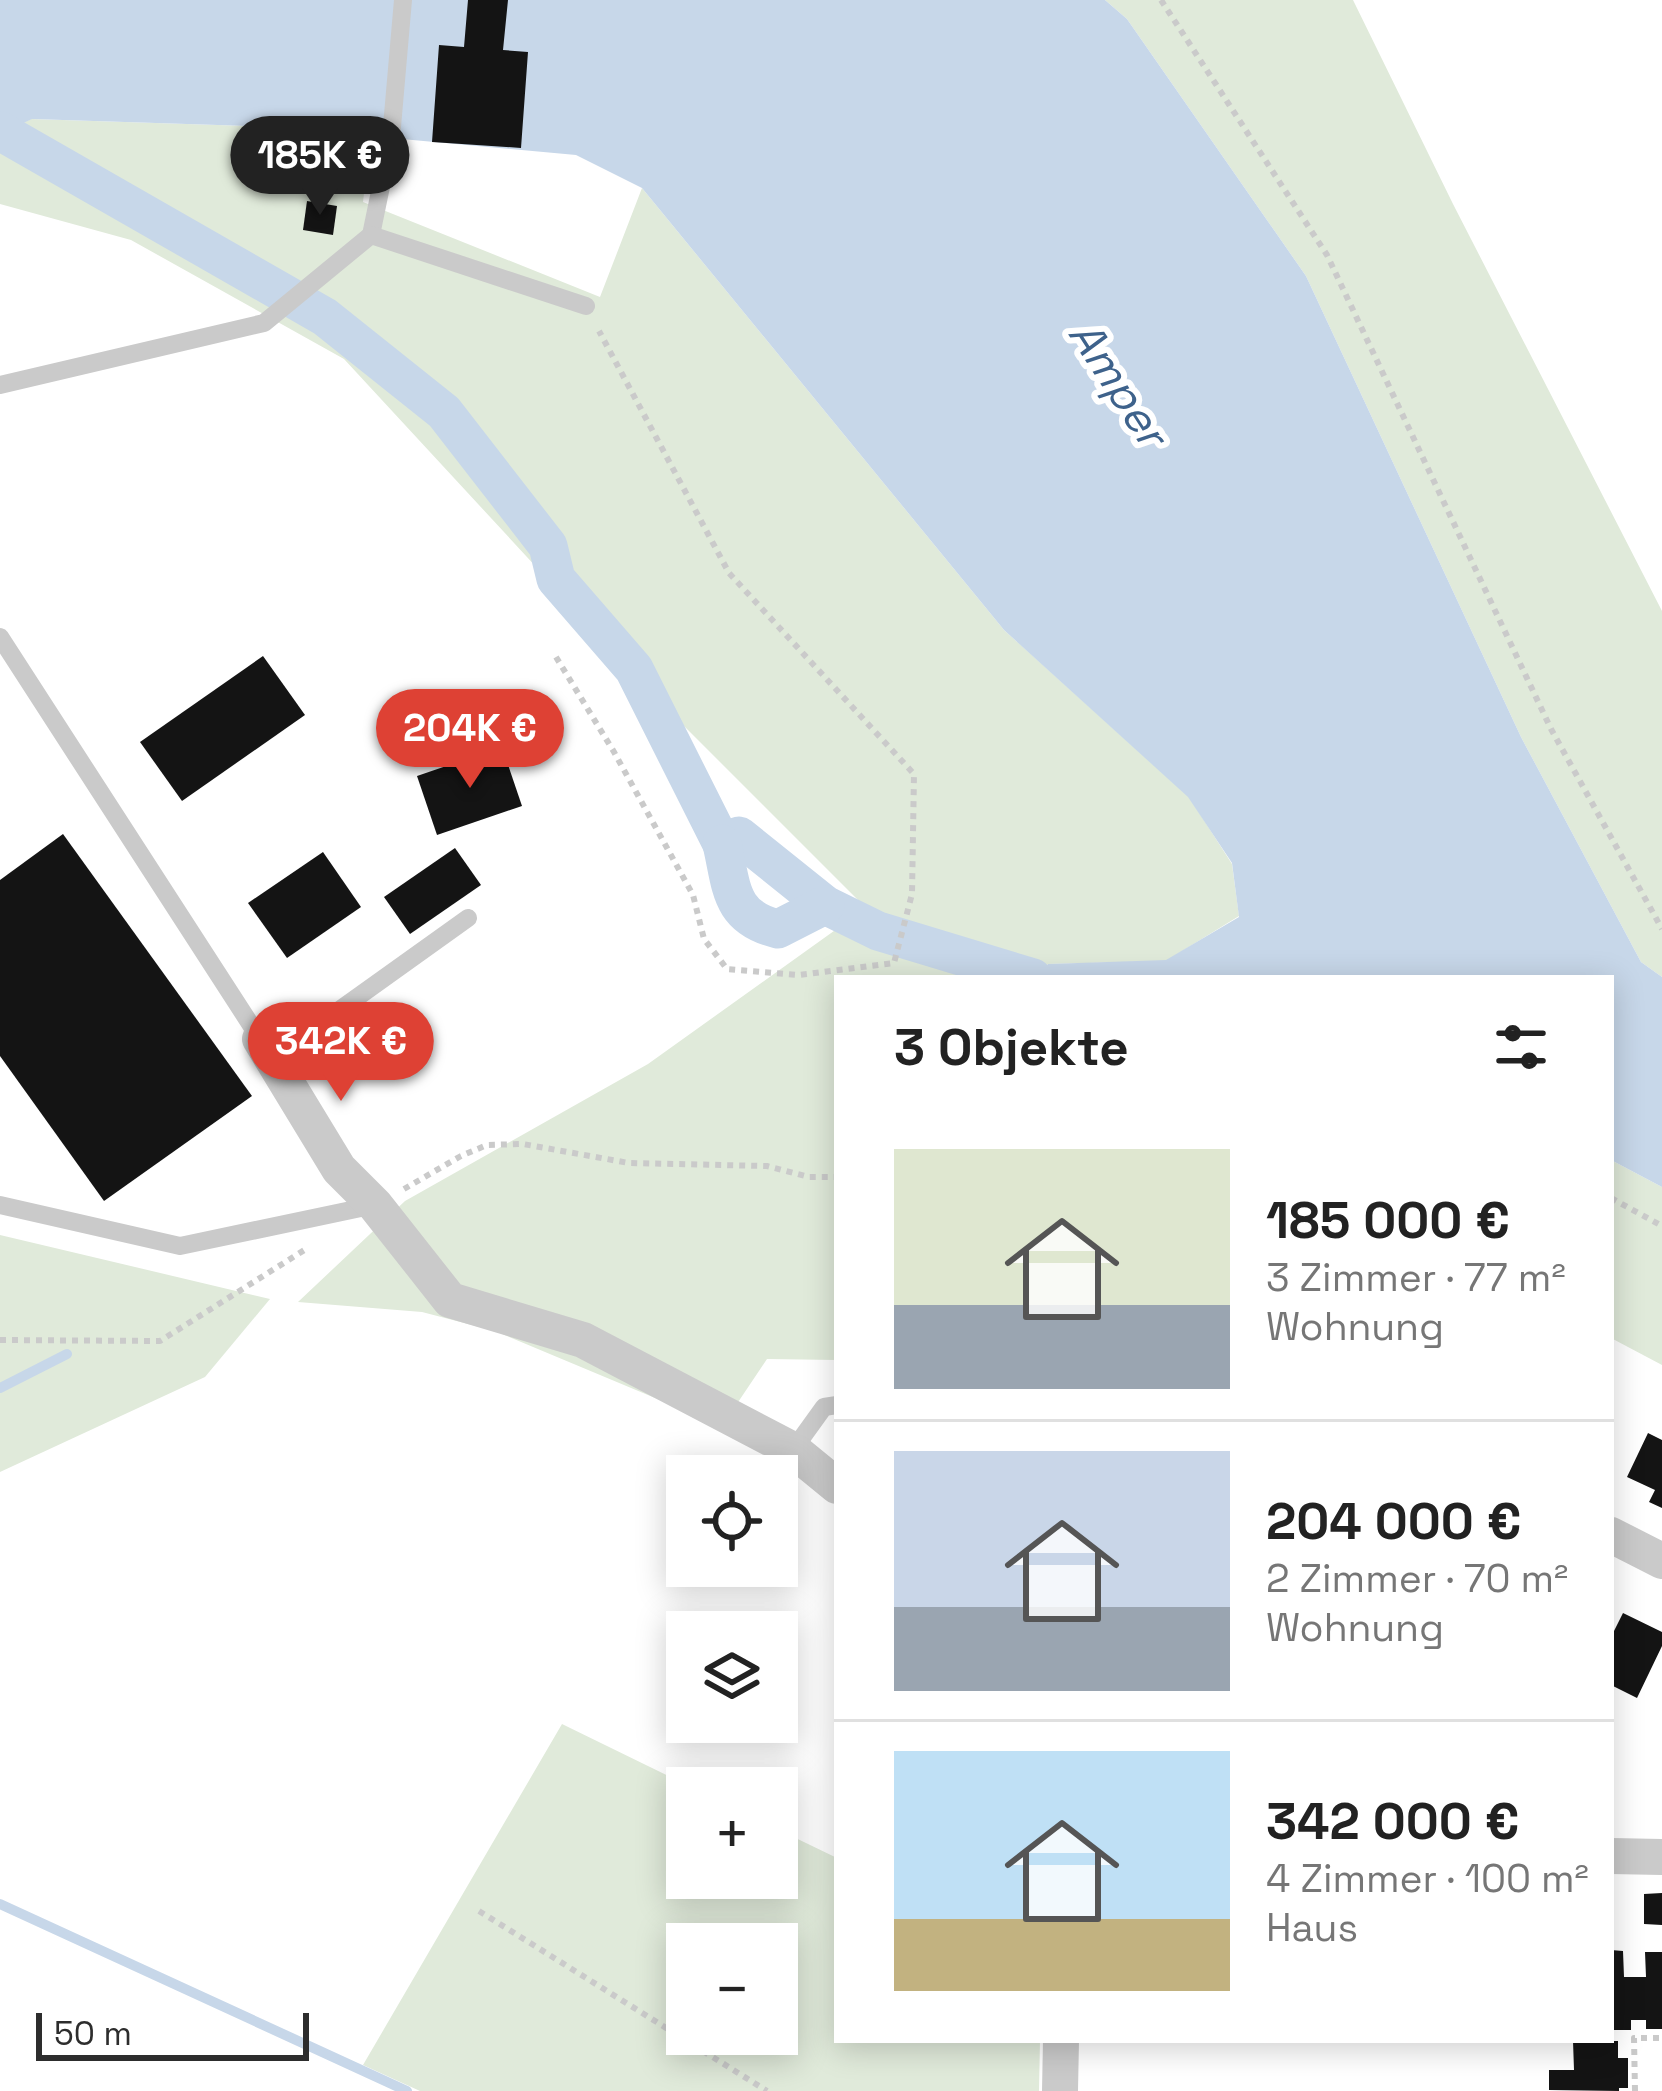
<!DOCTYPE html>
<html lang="de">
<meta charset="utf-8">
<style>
:root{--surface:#fff;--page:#f2f2f2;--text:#222;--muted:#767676;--line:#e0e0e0;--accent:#de4134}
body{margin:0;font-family:"Space Grotesk",sans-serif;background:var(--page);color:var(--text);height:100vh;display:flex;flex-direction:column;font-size:45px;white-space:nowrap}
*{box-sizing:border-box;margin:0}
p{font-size:39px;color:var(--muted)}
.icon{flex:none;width:66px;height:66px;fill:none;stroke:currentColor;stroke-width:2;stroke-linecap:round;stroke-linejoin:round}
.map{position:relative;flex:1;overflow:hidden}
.panel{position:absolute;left:834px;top:975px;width:780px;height:1068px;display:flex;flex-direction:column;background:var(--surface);border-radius:0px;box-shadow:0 6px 30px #0003}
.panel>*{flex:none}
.fabs{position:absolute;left:666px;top:1455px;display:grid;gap:24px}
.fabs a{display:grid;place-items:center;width:132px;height:132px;border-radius:0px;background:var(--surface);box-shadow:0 6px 30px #0003;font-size:60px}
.scale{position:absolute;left:36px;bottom:30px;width:273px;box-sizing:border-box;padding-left:12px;border:6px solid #2d2d2d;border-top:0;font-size:33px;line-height:42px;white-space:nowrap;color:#2d2d2d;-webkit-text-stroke:9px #fff;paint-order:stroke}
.price{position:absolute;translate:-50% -102px;padding:0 27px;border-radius:42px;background:var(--accent);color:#fff;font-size:39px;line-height:78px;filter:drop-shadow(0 3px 6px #0008)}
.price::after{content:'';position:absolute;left:50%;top:72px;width:36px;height:27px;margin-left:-18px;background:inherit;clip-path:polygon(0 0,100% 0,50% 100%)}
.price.active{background:#222;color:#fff}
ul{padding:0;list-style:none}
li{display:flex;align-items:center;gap:36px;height:300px;padding:0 60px}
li+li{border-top:3px solid var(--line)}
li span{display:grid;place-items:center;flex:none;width:336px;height:240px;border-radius:0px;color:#555}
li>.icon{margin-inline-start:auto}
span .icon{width:144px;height:144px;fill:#fffc;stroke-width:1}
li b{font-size:51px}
h2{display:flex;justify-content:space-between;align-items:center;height:144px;padding:0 60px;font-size:51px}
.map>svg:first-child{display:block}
</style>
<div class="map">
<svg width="1662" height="2091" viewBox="0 0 1662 2091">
<rect width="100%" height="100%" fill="#fff"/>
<g fill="#e0eada" fill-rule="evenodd">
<path d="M1105,0H1353L1453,204L1662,611V977L1641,962L1521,737L1306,276L1127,19Z"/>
<path d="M31,119L371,130L363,202L600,297L642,188L1004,630L1189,797L1232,864L1239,916L1166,961L1048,964L1038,978H837V1360L767,1359L722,1426L495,1331L422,1312L298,1302L405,1201L648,1064L866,908L674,716L344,359L131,240L0,204V134Z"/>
<path d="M1611,1160L1662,1187V1365L1611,1338Z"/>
<path d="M0,1235L270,1299L205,1377L0,1472Z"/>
<path d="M562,1724L693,1788H687V1878H777V1829L837,1858V2040H1040L1039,2091H420L363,2065ZM777,1944V2034H687V1944Z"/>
</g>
<path fill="#c7d7e9" d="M0,0H1105L1127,19L1306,276L1521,737L1641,962L1662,977V1187L1611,1160V978H1038L1048,964L1166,960L1239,917L1232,863L1188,797L1004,630L642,188L576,155L391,138L371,130L32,119L0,134Z"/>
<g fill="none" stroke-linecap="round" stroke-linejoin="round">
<g stroke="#c7d7e9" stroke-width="10">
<path d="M0,1388L67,1354"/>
<path d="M0,1904L407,2091"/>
</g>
<g stroke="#c7d7e9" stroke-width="39">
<path d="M0,131L325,317L444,412L548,546L556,579L634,669L722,844L739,836L825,905L878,931L1033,978"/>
<path d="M722,844C732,887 729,917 778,929L825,905"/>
</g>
</g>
<g fill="#141414">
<path d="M468,0H508L503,50L528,52L521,148L432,142L439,45L464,47Z"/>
<path d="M307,201L337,206L333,235L303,230Z"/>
<path d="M263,656L305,715L182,801L140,742Z"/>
<path d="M502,747L522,806L437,835L417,776Z"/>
<path d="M63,834L252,1096L104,1201L0,1056V880Z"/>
<path d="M455,848L481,885L410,934L384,897Z"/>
<path d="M323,852L361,907L287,958L248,903Z"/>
<path d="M1648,1433L1662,1440V1508L1649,1502L1655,1490L1627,1477Z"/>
<path d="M1623,1613L1662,1632V1646L1637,1698L1611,1685V1632L1613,1633Z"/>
<path d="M1662,1893V1925L1644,1924V1894Z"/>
<path d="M1611,1950L1623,1951L1624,1977H1646L1645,1952H1662V2029H1646V2020H1631V2030H1611Z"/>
<path d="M1573,2041H1618V2058H1628V2088H1619V2091L1549,2090V2070H1574Z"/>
</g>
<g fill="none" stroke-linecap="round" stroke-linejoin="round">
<g stroke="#cacaca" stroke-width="6" stroke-dasharray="6 6" stroke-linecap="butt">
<path d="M1161,0L1327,255L1551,729L1662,929"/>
<path d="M556,657L614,752L693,895L704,939L727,969L799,975L894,963L912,894L914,774L729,573L599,331"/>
<path d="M404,1189L461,1156L487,1145L523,1144L629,1163L767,1166L809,1177H837"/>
<path d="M1611,1198L1662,1226"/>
<path d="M0,1340L160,1341L306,1249"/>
<path d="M479,1911L767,2091"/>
<path d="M1635,2091L1634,2038H1662"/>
</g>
<g stroke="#cacaca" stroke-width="18">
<path d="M371,235L391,138L403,0"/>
<path d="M0,385L264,323L371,235L586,306"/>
<path d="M0,637L260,1039"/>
<path d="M271,1059L468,918"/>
<path d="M0,1205L180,1246L375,1205"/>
<path d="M793,1450L824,1407L837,1405"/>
</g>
<g stroke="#cacaca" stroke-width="36">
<path d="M260,1039L339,1169L375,1205L450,1300L583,1340L793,1450L837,1486"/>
<path d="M1611,1535L1662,1561"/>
<path d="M1611,1856L1662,1857"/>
<path d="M1060,2091L1061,2040"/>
</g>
</g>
<g text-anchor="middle" stroke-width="12" stroke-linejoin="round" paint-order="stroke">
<g font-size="45" font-style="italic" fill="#3e628b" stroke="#fff">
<text transform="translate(1119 383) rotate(57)" y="16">Amper</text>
</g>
</g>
</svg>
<div class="fabs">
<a><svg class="icon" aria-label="locate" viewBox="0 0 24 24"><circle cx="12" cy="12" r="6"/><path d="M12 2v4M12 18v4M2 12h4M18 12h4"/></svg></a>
<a><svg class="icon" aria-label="layers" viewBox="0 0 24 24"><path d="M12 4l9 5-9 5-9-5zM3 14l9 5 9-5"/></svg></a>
<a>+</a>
<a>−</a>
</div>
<div class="scale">50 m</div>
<b class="price active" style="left:320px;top:218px">185K €</b>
<b class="price" style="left:470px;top:791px">204K €</b>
<b class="price" style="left:341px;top:1104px">342K €</b>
<section class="panel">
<h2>3 Objekte<svg class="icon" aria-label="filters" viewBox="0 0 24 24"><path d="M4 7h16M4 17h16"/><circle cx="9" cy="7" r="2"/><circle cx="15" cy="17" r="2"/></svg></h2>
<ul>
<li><span style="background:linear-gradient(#dfe7d0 65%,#9aa5b1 0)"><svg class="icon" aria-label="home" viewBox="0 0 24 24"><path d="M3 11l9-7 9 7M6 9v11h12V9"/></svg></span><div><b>185 000 €</b><p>3 Zimmer · 77 m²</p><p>Wohnung</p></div></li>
<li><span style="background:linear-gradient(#c9d6e8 65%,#9aa5b1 0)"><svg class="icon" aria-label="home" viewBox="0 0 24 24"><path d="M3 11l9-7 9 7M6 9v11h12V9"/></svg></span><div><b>204 000 €</b><p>2 Zimmer · 70 m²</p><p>Wohnung</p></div></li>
<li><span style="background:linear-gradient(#bfe0f5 70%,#c2b280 0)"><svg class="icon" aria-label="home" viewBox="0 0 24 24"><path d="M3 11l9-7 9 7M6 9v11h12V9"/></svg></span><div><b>342 000 €</b><p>4 Zimmer · 100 m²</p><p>Haus</p></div></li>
</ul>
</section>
</div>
